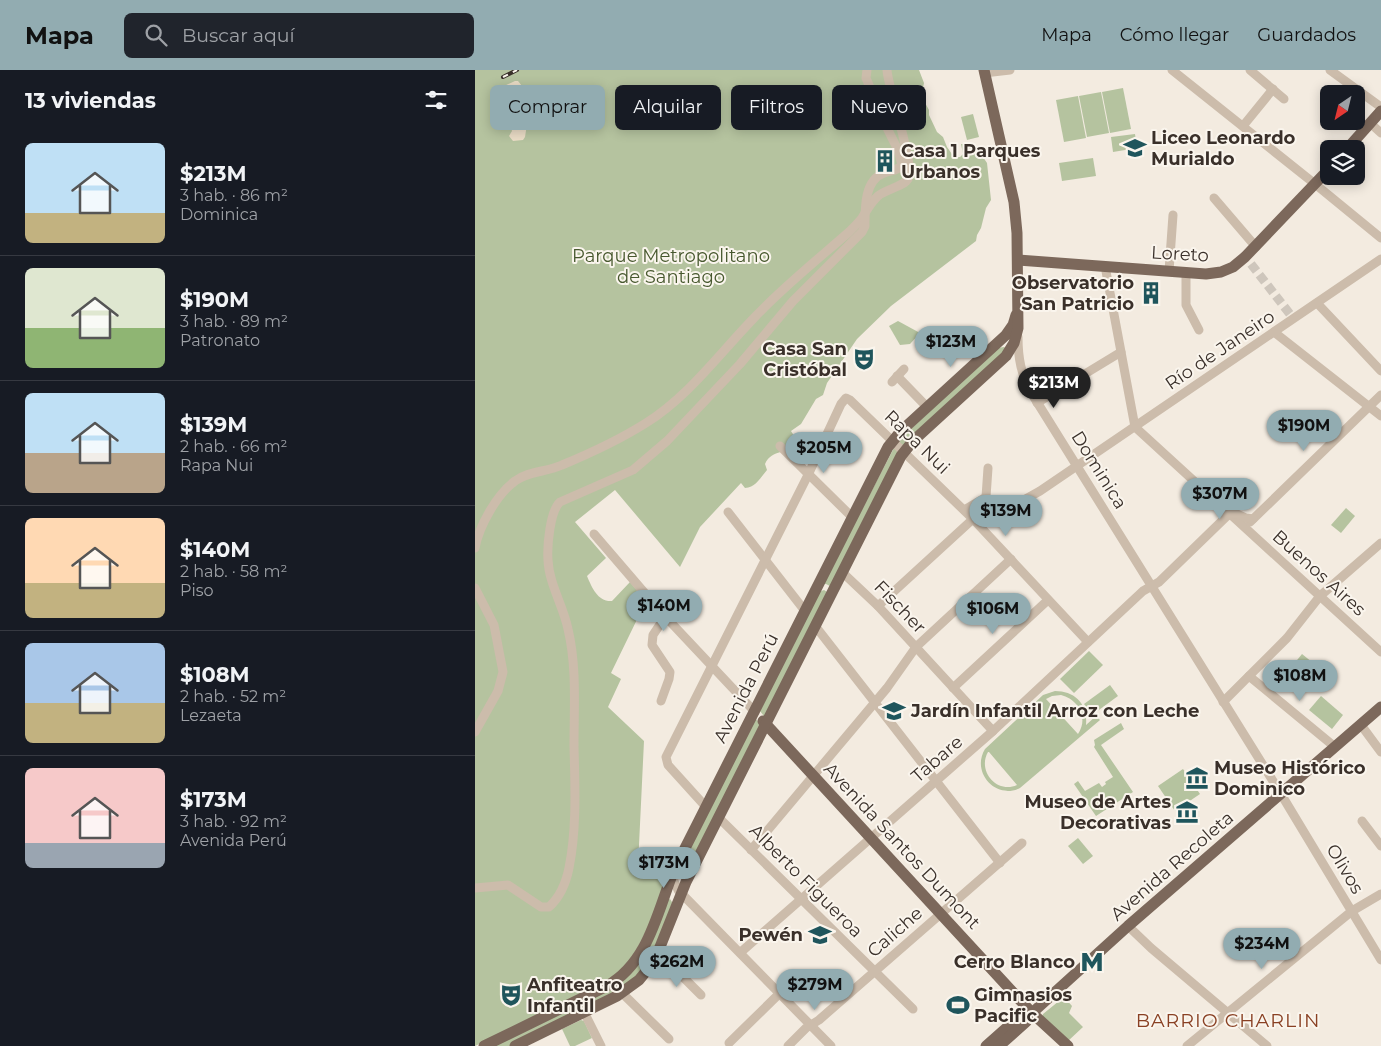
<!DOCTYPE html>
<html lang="es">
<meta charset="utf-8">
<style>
:root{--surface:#171b24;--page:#20242c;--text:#f1f3f6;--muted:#9ea1a6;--line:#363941;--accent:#92acb1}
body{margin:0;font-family:Montserrat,sans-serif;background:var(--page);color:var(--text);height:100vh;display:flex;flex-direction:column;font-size:19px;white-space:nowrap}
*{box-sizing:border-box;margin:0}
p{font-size:16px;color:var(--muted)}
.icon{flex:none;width:28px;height:28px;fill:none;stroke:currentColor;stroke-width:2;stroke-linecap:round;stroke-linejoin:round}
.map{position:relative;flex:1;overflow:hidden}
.drawer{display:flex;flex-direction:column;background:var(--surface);width:475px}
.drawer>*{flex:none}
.hud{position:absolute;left:15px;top:15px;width:475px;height:45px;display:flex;gap:10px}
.needle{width:32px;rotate:215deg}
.controls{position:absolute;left:845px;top:15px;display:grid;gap:10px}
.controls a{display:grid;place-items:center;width:45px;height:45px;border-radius:8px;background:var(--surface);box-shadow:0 2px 12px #0003;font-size:25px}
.price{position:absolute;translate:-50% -42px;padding:0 11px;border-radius:18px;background:var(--accent);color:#111;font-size:16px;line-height:32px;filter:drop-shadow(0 1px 2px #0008)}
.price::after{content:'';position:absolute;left:50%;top:30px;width:15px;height:11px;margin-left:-8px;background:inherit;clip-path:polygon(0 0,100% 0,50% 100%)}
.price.selected{background:#222;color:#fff}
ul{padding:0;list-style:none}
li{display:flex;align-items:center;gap:15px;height:125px;padding:0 25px}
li+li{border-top:1px solid var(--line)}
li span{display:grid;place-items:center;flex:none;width:140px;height:100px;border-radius:8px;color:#555}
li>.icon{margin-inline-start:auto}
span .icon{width:60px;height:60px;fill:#fffc;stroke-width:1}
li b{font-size:21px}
h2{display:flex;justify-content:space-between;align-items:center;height:60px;padding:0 25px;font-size:21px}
.tag{padding:0 18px;border-radius:8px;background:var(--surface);box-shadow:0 2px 12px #0003;font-size:18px;line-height:45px}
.tag.selected{background:var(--accent);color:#111}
header{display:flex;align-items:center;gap:30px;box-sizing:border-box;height:70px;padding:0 25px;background:var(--accent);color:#111}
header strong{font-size:24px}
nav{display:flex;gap:28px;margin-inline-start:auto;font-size:18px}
.search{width:350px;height:45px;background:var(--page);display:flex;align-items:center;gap:12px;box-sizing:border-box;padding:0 18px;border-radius:8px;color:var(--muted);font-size:19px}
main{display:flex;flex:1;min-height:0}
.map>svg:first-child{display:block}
</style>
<header>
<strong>Mapa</strong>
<div class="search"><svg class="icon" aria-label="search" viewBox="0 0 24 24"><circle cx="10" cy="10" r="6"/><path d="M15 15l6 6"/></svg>Buscar aquí</div>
<nav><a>Mapa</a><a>Cómo llegar</a><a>Guardados</a></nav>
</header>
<main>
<section class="drawer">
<h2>13 viviendas<svg class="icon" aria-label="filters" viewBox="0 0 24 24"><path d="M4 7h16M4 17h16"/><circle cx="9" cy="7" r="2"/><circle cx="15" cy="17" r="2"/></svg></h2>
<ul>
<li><span style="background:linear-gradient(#bfe0f5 70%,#c2b280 0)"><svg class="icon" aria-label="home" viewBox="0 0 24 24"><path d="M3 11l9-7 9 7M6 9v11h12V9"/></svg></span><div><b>$213M</b><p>3 hab. · 86 m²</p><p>Dominica</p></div></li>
<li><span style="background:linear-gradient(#dfe7d0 60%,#8fb573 0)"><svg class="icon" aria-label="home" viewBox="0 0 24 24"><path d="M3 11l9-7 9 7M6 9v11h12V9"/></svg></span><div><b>$190M</b><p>3 hab. · 89 m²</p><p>Patronato</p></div></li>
<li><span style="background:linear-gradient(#bfe0f5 60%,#b9a48a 0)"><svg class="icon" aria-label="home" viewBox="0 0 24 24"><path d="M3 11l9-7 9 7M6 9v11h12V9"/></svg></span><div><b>$139M</b><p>2 hab. · 66 m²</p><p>Rapa Nui</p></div></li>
<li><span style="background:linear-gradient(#ffd9b3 65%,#c2b280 0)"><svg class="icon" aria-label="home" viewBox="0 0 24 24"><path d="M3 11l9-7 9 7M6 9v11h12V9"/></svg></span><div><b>$140M</b><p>2 hab. · 58 m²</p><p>Piso</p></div></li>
<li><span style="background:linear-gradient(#a9c7e8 60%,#c2b280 0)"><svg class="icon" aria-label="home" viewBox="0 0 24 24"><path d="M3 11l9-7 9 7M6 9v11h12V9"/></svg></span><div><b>$108M</b><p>2 hab. · 52 m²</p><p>Lezaeta</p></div></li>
<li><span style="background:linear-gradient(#f6c9c9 75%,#9aa5b1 0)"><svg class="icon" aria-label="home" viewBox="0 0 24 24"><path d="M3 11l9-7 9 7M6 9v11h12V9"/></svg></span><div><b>$173M</b><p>3 hab. · 92 m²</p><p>Avenida Perú</p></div></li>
</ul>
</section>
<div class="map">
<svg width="906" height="976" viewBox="0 0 906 976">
<rect width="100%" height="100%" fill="#f3ebe0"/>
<g fill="#b5c39f" fill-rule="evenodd">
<path d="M0,0H444L449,13L447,23L449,31L454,40V45L462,62L468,67L472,77L479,87H485L488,84L486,74H498L502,78L512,93L516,130L511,138L506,158L502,165L501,171L416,236L382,269L352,313L348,325L341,329L326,354L316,361L321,369C314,386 297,378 290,394L292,400C285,408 281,417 270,418L266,413L225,457L205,497L140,420L100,452L131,488L112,506C117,518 123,532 137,531L155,512L171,531L136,603L146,609L133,637L169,671L163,796L191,807C180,839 170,873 148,899C143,905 135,910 129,914L0,976Z"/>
<path d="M648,18L656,59L635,63L627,22Z"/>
<path d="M626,22L634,63L612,67L604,26Z"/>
<path d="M603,26L611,68L589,72L581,30Z"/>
<path d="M498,44L504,67L492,70L486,47Z"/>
<path d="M660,64L662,78L638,82L636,67Z"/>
<path d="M618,88L621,106L587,111L584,93Z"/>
<path d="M423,251L445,263L435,274L425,275L414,256Z"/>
<path d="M529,277L534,280L429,379L422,372L522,278Z"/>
<path d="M419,378L426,385L355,516L351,514H348Z"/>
<path d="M871,438L880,446L866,463L856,455Z"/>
<path d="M349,520L352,522L291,649L285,641L344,522Z"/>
<path d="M614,581L628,595L599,623L585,609Z"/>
<path d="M827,584L848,601L839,612L818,595Z"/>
<path d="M635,615L643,626L617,645L609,634Z"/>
<path d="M580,621C600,621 613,634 611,655L621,646L625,650L545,718C520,730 496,702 510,679L568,625ZM586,625C603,629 614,648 603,664L571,629L577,626ZM513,682H514L542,715C522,724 502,701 513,682Z"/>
<path d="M846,626L868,645L857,659L834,640Z"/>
<path d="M280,648L287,656L207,809L202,807V802Z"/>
<path d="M646,653L649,659L626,675L658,722L621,746L599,714L603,711L610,721L624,713L627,717L631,714L630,712L638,707L619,677L620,675L619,670Z"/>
<path d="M708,699L725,724L700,741L683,716Z"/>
<path d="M603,768L618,786L608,794L593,776Z"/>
<path d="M195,829L199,835L180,884L157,912L35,976H19L154,905L191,831Z"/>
<path d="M589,927L597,936L594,943L608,957L593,971L567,948L568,944Z"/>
<path d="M106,950L109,951L117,968L100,976H95L87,959Z"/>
</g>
<path fill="#ebddc7" d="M40,11H43L47,16L46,20L44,22L52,54L50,67L48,70L38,71L34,66L37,61L34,50L36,48L34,45H32L34,28L29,16Z"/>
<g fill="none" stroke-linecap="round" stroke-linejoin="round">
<path stroke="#cec6bc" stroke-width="9" stroke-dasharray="9 4.5" stroke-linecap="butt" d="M776,194L818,248"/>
<g stroke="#ccbcab" stroke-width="9">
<path d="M697,0L840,114L906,168"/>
<path d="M775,0L809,29"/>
<path d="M855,0L906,37"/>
<path d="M509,3L535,0"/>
<path d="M895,53L906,63"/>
<path d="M768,56L798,19"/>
<path d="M739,128L781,177"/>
<path d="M630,196L660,357L906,582"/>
<path d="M694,201L698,145"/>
<path d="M711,202V235L724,260"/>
<path d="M842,233L906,301"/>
<path d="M799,262L906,346"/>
<path d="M543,267C543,288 546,305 557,324L806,724L906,890"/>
<path d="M422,306L452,337"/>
<path d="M417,312L429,299"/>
<path d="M562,333L646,282"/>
<path d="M305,376L377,447"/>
<path d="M511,427L513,398"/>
<path d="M489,440L511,427"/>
<path d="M253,442L330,541"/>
<path d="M775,452L906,325"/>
<path d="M119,464L186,542L280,642"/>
<path d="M0,478C4,456 22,424 40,411C53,401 72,402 87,395C116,383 144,370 171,353C213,327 244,284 279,248C308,217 342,190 374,162C379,157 383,153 387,148C392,140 396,132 403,126C410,120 429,116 433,109C441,97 413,19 412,0"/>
<path d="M368,503L403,536L518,661"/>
<path d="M0,518L19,555L28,602L23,621L0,662"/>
<path d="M403,536L498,449L510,442L531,440L565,421L906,189"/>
<path d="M341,557L525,793"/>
<path d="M774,606L860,677"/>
<path d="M478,618L573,530"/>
<path d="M186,631L194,609L195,602L177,575L178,565L190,547"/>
<path d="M748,632L812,568L845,526L906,473"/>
<path d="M886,655L906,682"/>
<path d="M231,737L193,695L191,687L333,405L366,334L371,328L375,330L498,449L613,572"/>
<path d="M244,748L438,939"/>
<path d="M887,751L906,776"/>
<path d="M276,780L412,618L441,577L536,489"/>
<path d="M198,804L199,811L203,820L356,976"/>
<path d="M0,818L33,815L66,837H74C85,827 91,813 94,798C102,758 100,717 99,676C99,637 102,597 93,559C88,535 74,514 73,490C72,476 75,441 85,432L158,400L192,371L265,294L318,231L387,162L390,156C390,139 389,110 409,103C416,100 421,102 427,95L423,80L413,60L391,8L392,0"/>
<path d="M653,856L676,878L792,976"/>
<path d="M183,882L226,925"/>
<path d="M266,882L518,661L668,521L684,512L752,446L760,443L771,448L778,449"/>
<path d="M147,923L194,969"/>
<path d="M109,942L126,976"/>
<path d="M254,973L305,923"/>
<path d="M313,976L331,958L344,950L547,773"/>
<path d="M712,976L877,841L906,824"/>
</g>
<g stroke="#7c685b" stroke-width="11">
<path d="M872,79L906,41"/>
<path d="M543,190L731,204L746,202L758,197L770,187L854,99"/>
<path d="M288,651L557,943L593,976"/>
<path d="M9,976L132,916C174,892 182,842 199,800L413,377L426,361L531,265L538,255L541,245"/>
<path d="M40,976L142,926L164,910L173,899L183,882L211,812L426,386L438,371L531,286L539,273L543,258L542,163L539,132L509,0"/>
<path d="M511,976L545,946L557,943"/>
<path d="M524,976L551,952L557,943L653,856L906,637"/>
</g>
<defs>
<path id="rail" d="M28,7L42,0"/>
</defs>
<use href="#rail" stroke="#3a302a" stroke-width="4"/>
<use href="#rail" stroke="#faf5ed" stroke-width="2" stroke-dasharray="5.5" stroke-linecap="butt"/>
</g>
<defs>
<symbol id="school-bare" viewBox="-9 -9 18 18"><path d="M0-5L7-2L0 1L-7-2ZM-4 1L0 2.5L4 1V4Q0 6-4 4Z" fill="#1f555c" stroke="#faf5ed" stroke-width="2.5" paint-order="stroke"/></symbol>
<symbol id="building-bare" viewBox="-9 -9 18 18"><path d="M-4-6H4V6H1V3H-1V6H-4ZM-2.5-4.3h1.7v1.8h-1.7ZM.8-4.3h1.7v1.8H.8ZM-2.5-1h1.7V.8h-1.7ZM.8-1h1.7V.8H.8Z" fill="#1f555c" stroke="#faf5ed" stroke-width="2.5" paint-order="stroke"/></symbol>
<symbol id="theatre-bare" viewBox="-9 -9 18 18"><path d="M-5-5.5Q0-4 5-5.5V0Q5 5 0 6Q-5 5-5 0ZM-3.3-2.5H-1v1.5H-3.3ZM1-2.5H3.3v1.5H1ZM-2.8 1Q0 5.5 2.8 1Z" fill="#1f555c" stroke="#faf5ed" stroke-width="2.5" paint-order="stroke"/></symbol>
<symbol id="museum-bare" viewBox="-9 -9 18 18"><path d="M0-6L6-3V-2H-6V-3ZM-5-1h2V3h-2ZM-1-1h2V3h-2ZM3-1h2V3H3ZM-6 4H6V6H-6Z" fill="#1f555c" stroke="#faf5ed" stroke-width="2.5" paint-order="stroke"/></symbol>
<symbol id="metro-bare" viewBox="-9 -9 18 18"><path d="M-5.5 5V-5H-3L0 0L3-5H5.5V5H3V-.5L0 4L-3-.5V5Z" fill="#1f555c" stroke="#faf5ed" stroke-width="2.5" paint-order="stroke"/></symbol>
<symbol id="stadium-bare" viewBox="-9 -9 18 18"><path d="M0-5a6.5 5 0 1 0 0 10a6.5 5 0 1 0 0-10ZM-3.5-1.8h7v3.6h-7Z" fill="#1f555c" stroke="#faf5ed" stroke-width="2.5" paint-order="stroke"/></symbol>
</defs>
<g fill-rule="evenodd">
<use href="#school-bare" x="644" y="62" width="32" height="32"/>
<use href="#building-bare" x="394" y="75" width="32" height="32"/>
<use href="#building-bare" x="660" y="207" width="32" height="32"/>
<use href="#theatre-bare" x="373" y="273" width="32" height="32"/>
<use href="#school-bare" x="403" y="625" width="32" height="32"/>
<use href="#museum-bare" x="706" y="692" width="32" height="32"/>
<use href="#museum-bare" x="696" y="726" width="32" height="32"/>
<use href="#school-bare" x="329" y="849" width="32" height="32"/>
<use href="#metro-bare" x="601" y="876" width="32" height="32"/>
<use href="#theatre-bare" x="20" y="909" width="32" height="32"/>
<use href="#stadium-bare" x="467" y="919" width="32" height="32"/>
</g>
<g text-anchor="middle" stroke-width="4" stroke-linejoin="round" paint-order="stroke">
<g font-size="18" font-weight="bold" fill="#3a302a" stroke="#faf5ed" text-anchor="start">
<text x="676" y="74">Liceo Leonardo<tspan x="676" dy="21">Murialdo</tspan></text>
<text x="426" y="87">Casa 1 Parques<tspan x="426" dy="21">Urbanos</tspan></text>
<text x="659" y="219" text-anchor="end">Observatorio<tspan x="659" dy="21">San Patricio</tspan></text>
<text x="372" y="285" text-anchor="end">Casa San<tspan x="372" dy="21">Cristóbal</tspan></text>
<text x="436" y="647">Jardín Infantil Arroz con Leche</text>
<text x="739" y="704">Museo Histórico<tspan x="739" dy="21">Dominico</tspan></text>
<text x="696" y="738" text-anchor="end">Museo de Artes<tspan x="696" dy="21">Decorativas</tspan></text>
<text x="328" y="871" text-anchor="end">Pewén</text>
<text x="600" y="898" text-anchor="end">Cerro Blanco</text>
<text x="52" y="921">Anfiteatro<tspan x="52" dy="21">Infantil</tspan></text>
<text x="499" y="931">Gimnasios<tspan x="499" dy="21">Pacific</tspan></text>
</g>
<g font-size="18" fill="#3a302a" stroke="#faf5ed">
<text transform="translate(705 184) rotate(3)" y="6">Loreto</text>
<text transform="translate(745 280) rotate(-34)" y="6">Río de Janeiro</text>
<text transform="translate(442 372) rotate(44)" y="6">Rapa Nui</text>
<text transform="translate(624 400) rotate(58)" y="6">Dominica</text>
<text transform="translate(844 503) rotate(42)" y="6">Buenos Aires</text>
<text transform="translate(425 537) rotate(46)" y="6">Fischer</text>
<text transform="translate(271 618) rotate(-63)" y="6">Avenida Perú</text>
<text transform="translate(462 689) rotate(-41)" y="6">Tabare</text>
<text transform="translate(427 776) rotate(47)" y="6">Avenida Santos Dumont</text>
<text transform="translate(697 796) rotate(-41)" y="6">Avenida Recoleta</text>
<text transform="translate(870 799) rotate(59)" y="6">Olivos</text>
<text transform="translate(331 811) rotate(45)" y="6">Alberto Figueroa</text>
<text transform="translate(420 862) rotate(-41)" y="6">Caliche</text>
</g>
<g font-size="18" fill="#47582e" stroke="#faf5ed">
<text x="196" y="192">Parque Metropolitano<tspan x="196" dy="21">de Santiago</tspan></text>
</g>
<g font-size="19" letter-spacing="1" fill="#894023" stroke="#faf5ed">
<text x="753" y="957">BARRIO CHARLIN</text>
</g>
</g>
</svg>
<div class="controls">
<a><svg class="needle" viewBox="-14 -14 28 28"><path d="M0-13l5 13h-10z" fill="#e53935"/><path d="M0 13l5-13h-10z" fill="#9ea1a6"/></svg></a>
<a><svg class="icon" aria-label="layers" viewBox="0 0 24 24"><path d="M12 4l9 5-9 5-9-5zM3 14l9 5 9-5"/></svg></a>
</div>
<b class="price" style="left:476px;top:298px">$123M</b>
<b class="price selected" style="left:579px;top:339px">$213M</b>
<b class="price" style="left:829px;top:382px">$190M</b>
<b class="price" style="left:349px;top:404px">$205M</b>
<b class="price" style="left:745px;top:450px">$307M</b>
<b class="price" style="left:531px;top:467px">$139M</b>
<b class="price" style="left:189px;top:562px">$140M</b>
<b class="price" style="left:518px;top:565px">$106M</b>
<b class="price" style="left:825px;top:632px">$108M</b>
<b class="price" style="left:189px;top:819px">$173M</b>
<b class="price" style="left:787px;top:900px">$234M</b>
<b class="price" style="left:202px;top:918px">$262M</b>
<b class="price" style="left:340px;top:941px">$279M</b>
<div class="hud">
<a class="tag selected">Comprar</a>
<a class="tag">Alquilar</a>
<a class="tag">Filtros</a>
<a class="tag">Nuevo</a>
</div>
</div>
</main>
